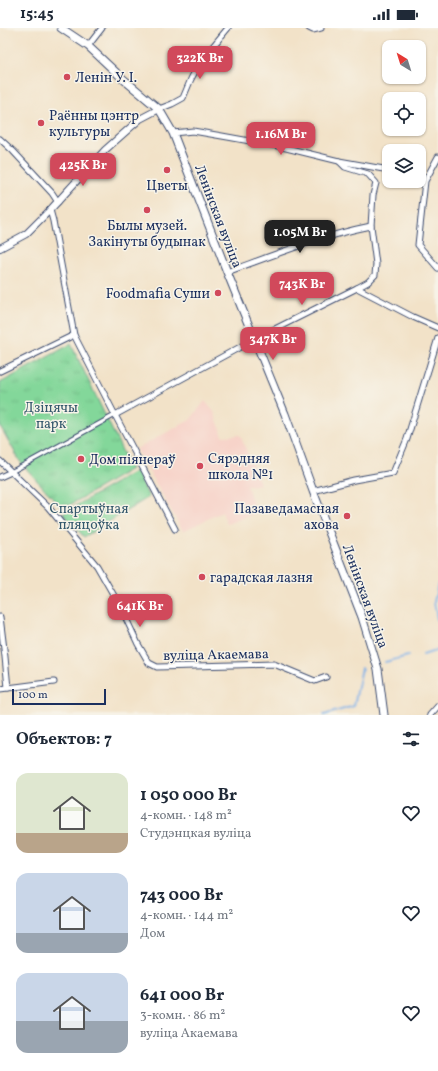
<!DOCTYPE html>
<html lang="ru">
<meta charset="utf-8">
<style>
:root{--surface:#fff;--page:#f2f2f3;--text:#1f2937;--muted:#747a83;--accent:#d1495b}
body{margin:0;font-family:Vollkorn,serif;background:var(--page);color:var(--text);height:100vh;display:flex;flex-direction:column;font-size:15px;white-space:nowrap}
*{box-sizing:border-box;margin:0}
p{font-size:13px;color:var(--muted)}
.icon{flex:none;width:22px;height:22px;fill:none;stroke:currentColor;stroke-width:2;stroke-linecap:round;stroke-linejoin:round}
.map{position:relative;height:687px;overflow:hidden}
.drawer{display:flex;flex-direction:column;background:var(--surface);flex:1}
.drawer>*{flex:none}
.needle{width:26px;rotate:322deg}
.controls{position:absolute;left:382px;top:12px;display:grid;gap:8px}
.controls a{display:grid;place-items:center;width:44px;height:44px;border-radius:8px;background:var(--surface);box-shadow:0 1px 3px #0004;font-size:20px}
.scale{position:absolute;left:12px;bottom:10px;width:94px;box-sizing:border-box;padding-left:4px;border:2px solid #1b2f5e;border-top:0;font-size:11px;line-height:14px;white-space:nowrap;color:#1b2f5e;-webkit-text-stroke:3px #f7f3e8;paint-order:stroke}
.price{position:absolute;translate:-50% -34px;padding:0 9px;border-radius:8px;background:var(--accent);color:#fff;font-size:13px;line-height:26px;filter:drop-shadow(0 1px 2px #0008)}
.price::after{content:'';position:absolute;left:50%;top:24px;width:12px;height:9px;margin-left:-6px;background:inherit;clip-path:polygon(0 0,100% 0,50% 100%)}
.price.active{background:#222;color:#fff}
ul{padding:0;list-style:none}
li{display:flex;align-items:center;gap:12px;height:100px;padding:0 16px}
li span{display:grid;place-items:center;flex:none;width:112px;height:80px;border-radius:12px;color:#555}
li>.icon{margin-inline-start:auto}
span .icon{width:48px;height:48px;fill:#fffc;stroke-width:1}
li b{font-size:17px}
h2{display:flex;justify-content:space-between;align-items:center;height:48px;padding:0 16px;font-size:17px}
.status{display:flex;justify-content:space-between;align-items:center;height:28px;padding:0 20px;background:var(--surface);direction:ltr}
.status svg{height:11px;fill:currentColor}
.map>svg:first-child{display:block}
</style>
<div class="status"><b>15:45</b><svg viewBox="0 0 49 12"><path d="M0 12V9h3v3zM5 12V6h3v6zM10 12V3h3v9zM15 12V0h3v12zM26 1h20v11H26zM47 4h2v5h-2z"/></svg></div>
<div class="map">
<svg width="438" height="687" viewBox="0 0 438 687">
<defs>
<pattern id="park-tufts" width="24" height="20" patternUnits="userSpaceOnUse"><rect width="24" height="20" fill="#83d79a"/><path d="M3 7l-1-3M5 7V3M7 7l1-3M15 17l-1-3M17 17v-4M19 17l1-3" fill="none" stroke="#71b987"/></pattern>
</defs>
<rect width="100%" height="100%" fill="#f7f3e8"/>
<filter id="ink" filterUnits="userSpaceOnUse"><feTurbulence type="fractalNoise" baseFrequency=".025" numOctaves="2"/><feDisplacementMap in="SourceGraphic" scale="8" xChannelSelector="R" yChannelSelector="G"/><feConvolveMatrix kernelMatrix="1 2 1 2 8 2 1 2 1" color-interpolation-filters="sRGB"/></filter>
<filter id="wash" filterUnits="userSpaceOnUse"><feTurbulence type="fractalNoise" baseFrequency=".012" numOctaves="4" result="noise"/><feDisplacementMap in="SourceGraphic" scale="16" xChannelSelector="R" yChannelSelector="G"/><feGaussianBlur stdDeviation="0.9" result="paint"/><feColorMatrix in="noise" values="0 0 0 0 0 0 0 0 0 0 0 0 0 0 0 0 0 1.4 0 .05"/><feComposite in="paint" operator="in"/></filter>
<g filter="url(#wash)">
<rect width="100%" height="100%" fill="#f2e2c8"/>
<path fill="#f7d1c7" d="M205,373L214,384L223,408L240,407L260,456L247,458L256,485L227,496L222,484L183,503L136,421L190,392Z"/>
<g fill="url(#park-tufts)" stroke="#4f837c">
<path d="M71,316L131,441L63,481L21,435L0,398V355Z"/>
<path d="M136,443L149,469L84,509L63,485Z"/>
</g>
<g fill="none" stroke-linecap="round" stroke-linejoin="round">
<g stroke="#79afe7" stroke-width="2">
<path d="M438,556L434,574L438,596"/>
<path d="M423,627L438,622"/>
<path d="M385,634L408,628"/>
<path d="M324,687L354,678L362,640"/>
</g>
</g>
</g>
<g filter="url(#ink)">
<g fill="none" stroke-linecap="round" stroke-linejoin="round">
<defs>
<path id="pedestrian" d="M11,444L115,387"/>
<g id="minor">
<path d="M309,0L313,2L321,0"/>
<path d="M88,18L102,0"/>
<path d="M159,81L172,76L183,70L191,51L200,34L228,0"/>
<path d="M173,105L193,103L222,108L278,118L339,133L389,142"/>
<path d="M0,111L13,123L52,165L58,174"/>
<path d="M438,129L425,153L418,217L425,225L438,240"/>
<path d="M339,133L345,139L368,146L376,155L373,167L371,198L376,236L375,247L368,254L357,260L413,289L438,300"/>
<path d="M50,182L53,193L74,307L115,387L175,501"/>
<path d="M227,244C274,227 321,208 371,198"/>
<path d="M0,343L74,307"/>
<path d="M115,387L255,311L357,260"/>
<path d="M0,433L48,479L97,538L121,580L138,616L149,635L157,639L274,636L315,653L326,649"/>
<path d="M0,449L11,444"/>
<path d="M313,463L354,452L393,445L407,411L438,310"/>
<path d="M0,589L5,629L8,660"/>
<path d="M0,661L54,654"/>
<path d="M430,687L438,678"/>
</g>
<path id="tertiary" d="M0,220L26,206L50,182L105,122L140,91L159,81"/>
<path id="secondary" d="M61,0L88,18L122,50L159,81L173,105L227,244L285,386L313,463L362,589L378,641L384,687"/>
</defs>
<use href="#pedestrian" stroke="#3b4a6e" stroke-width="5.5"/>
<use href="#minor" stroke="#3b4a6e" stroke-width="7"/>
<use href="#tertiary" stroke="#3b4a6e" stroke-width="8"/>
<use href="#secondary" stroke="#3b4a6e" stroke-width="9"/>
<use href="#pedestrian" stroke="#fff" stroke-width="3.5"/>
<use href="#minor" stroke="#fff" stroke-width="5"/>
<use href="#tertiary" stroke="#fff" stroke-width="6"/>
<use href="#secondary" stroke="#fff" stroke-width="7"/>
</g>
</g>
<g fill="#d1495b" stroke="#f7f3e8" stroke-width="1.5">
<circle cx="67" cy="49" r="4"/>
<circle cx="41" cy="95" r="4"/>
<circle cx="167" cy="142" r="4"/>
<circle cx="147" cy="182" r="4"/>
<circle cx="218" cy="265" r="4"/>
<circle cx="81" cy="431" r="4"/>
<circle cx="200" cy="438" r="4"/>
<circle cx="347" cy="488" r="4"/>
<circle cx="202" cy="549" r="4"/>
</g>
<g text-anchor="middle" stroke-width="3" stroke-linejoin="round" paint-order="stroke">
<g font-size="14" fill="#1b2f5e" stroke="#f7f3e8" text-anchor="start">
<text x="75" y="54">Ленін У. І.</text>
<text x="49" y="92">Раённы цэнтр<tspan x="49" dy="16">культуры</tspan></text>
<text x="167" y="162" text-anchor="middle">Цветы</text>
<text x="147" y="202" text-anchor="middle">Былы музей.<tspan x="147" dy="16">Закінуты будынак</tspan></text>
<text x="210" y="270" text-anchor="end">Foodmafia Суши</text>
<text x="208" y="435">Сярэдняя<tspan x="208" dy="16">школа №1</tspan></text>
<text x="89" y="436">Дом піянераў</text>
<text x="339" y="485" text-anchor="end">Пазаведамасная<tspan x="339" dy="16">ахова</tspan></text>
<text x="210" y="554">гарадская лазня</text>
</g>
<g font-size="14" fill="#1b2f5e" stroke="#f7f3e8">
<text transform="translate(219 188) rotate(69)" y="5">Ленінская вуліца</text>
<text transform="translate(366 568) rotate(70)" y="5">Ленінская вуліца</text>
<text transform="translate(216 626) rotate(-1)" y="5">вуліца Акаемава</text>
</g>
<g font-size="14" fill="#35596d" stroke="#f7f3e8">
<text x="51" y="384">Дзіцячы<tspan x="51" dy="16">парк</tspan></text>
<text x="89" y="485">Спартыўная<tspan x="89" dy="16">пляцоўка</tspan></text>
</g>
</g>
</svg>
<div class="controls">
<a><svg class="needle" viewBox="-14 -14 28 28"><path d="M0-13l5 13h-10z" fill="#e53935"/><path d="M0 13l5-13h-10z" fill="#747a83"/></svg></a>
<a><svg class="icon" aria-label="locate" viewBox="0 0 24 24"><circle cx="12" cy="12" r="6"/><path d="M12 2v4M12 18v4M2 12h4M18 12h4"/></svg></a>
<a><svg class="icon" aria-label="layers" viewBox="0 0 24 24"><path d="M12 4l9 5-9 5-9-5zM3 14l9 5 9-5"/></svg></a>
</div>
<div class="scale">100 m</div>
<b class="price" style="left:200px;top:52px">322K Br</b>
<b class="price" style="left:281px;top:128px">1.16M Br</b>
<b class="price" style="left:83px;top:159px">425K Br</b>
<b class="price active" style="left:300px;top:226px">1.05M Br</b>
<b class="price" style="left:302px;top:278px">743K Br</b>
<b class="price" style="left:273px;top:333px">347K Br</b>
<b class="price" style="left:140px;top:600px">641K Br</b>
</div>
<section class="drawer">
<h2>Объектов: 7<svg class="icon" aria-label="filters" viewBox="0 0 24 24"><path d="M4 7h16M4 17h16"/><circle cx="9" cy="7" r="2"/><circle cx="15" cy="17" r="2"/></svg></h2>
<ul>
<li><span style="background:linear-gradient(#dfe7d0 75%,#b9a48a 0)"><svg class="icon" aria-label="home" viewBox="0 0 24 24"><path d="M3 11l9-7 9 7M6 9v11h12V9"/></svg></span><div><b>1 050 000 Br</b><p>4-комн. · 148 m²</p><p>Студэнцкая вуліца</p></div><svg class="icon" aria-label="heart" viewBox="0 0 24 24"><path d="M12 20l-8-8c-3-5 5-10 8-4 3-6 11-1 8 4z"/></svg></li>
<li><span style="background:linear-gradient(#c9d6e8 75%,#9aa5b1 0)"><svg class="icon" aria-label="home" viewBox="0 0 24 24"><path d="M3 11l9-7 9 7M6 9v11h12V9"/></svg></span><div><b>743 000 Br</b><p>4-комн. · 144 m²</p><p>Дом</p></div><svg class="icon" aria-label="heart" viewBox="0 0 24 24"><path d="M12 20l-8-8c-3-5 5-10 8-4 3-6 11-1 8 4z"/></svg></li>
<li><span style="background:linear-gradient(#c9d6e8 60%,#9aa5b1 0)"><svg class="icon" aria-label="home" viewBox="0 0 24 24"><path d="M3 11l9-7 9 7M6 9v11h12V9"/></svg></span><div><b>641 000 Br</b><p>3-комн. · 86 m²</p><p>вуліца Акаемава</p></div><svg class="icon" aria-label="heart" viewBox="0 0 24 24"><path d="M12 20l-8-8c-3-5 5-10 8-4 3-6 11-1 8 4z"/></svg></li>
</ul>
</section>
